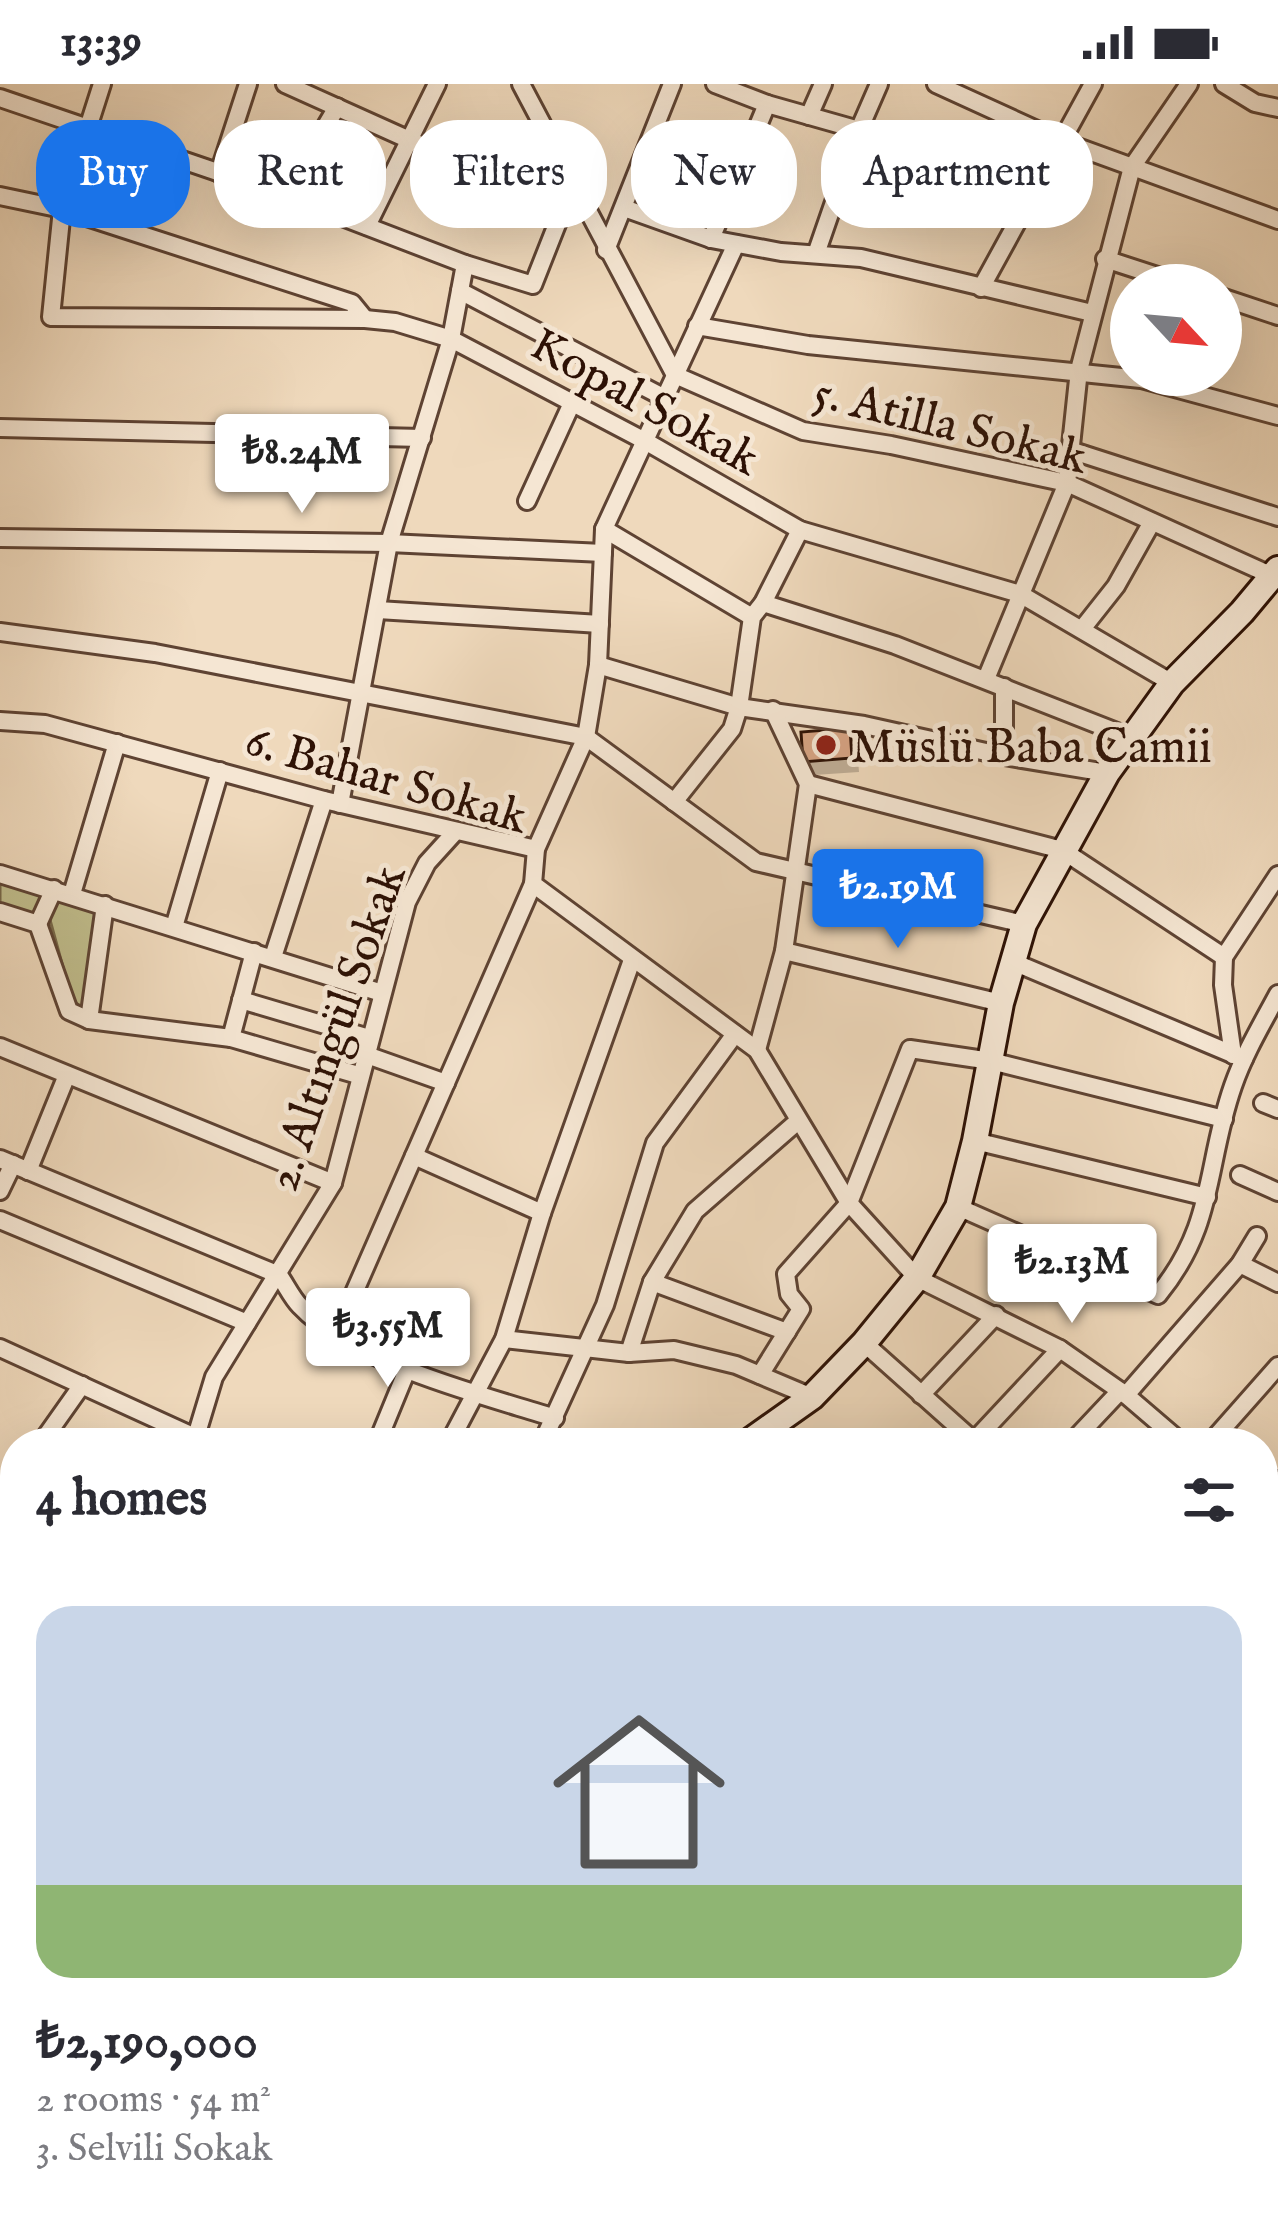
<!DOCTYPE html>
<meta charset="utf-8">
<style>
:root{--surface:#fff;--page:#f2f2f3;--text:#2b2b33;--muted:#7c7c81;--line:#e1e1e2;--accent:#1a73e8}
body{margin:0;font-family:"IM FELL English",serif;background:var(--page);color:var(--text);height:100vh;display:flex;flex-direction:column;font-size:45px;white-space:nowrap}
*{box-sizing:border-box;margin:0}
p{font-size:39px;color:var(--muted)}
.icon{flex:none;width:66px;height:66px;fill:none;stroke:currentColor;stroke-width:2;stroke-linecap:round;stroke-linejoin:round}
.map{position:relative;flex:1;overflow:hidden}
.details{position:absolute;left:0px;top:1344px;width:1278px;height:804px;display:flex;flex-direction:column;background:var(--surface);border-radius:48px 48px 0 0;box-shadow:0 12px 48px #0002}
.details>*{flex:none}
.hud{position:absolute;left:36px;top:36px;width:1206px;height:108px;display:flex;gap:24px}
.needle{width:78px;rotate:116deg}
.controls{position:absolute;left:1110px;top:180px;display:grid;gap:24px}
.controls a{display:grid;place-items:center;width:132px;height:132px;border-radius:50%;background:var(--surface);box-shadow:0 12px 48px #0002;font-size:60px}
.price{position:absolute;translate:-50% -102px;padding:0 27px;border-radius:12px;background:#fff;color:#222;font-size:39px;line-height:78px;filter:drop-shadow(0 3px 6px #0008)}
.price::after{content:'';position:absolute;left:50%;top:72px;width:36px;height:27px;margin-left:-18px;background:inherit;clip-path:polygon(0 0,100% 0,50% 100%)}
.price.selected{background:var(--accent);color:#fff}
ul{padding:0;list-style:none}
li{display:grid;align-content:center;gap:24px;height:636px;padding:0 36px}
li+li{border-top:3px solid var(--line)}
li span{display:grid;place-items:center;height:372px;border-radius:36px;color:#555}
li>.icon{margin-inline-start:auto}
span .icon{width:216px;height:216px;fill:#fffc;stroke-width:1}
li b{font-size:51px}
h2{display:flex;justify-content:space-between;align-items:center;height:144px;padding:0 36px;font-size:51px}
.pill{padding:0 42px;border-radius:48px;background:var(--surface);box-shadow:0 12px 48px #0002;font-size:42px;line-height:108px}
.pill.selected{background:var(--accent);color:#fff}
.status{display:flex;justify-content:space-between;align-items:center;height:84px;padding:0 60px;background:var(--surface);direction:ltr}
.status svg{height:33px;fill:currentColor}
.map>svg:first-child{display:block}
</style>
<div class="status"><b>13:39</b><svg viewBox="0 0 49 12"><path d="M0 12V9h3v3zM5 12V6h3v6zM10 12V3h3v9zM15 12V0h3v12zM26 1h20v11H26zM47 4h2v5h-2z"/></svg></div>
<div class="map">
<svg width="1278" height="2148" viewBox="0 0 1278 2148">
<rect width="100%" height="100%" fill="#efd9bc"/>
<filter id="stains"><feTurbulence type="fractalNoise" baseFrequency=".00167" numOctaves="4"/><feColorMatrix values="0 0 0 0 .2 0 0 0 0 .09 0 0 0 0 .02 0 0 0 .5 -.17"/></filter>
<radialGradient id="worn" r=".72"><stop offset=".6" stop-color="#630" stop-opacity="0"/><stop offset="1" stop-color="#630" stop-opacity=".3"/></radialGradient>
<g fill="#c0bd8c" stroke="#766748" stroke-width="3">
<path d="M0,798L100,825L84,925L72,916L50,836L0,819Z"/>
<path d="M29,2133H90L81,2148H20Z"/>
</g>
<g fill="#0003">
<path d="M848,647L857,662L859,688L814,691L806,677Z"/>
<path d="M1278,1802V1840L1269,1826Z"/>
</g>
<path fill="#d7a484" stroke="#2d1105" stroke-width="3" d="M850,644L852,674L803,678L801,648Z"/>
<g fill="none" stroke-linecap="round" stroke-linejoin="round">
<defs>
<g id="minor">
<path d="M102,0L62,125L51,233L365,235L395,238L451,255L645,357L800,446L1020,510L1172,599"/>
<path d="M285,0L563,125"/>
<path d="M521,0L675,291"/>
<path d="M715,0L767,20L859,46"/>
<path d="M936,0L1061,57L1278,136"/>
<path d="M1224,0L1255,19L1278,24"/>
<path d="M0,14L285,111L465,180L533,201L563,125L582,118"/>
<path d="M809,32L823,0"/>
<path d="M853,64L1022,125"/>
<path d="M219,89L248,0"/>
<path d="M285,111L337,23"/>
<path d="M0,112L62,125L352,219L365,235"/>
<path d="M624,124L711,155L781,168L861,174L1092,229"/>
<path d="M367,142L437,0"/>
<path d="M711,155L767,20"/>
<path d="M736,160L604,445L598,581L586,653L536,765L533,800L757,966L849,1119L917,1194L1060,1265L1126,1311L1182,1359"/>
<path d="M606,166L672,0"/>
<path d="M816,170L859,46L879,0"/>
<path d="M1105,175L1185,201"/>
<path d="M981,204L1093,0"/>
<path d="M460,207L663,313"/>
<path d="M1221,213L1278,232"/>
<path d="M697,242L808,261L1141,295L1278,332"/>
<path d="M675,291L803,347L891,361L1067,399L1277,494"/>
<path d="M0,344L422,354"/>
<path d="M1070,366L1278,433"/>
<path d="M527,417L572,319"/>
<path d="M604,445L752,533"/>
<path d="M0,454L389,459L603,469"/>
<path d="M763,519L895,561L1132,654"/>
<path d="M378,526L600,540"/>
<path d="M1082,545L1116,502L1152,438"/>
<path d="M0,548L155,569L586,653L756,778L1024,840"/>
<path d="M598,581L739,623L864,641L1004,672L1107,689"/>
<path d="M986,595L1067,399L1079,286L1132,83L1189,0"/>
<path d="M0,637L45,640L324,716L536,765"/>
<path d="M1004,672V603"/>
<path d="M808,700L1062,766L1224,873L1278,791"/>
<path d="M674,718L732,645L739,623L752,533L763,519L800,446"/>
<path d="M340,720L389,459L451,255L465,180"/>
<path d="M0,790L382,909"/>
<path d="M72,810L117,659"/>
<path d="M0,828L38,840L69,927L89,936L231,954L358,991"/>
<path d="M38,840L54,805"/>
<path d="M174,843L220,687"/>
<path d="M784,867L1001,919"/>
<path d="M273,873L324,716"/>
<path d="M1224,873L1223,901L1233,971"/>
<path d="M1011,877L1244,975"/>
<path d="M241,916L369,954"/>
<path d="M89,936L105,821"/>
<path d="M231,954L254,868"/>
<path d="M0,963L333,1099"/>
<path d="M757,966L784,867L808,700L773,626"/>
<path d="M364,970L446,999"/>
<path d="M1263,1019L1278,1025"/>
<path d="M975,1057L1207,1113"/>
<path d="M414,1072L542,1129"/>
<path d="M0,1075L279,1191C286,1201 292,1214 300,1222C355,1280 479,1310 555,1334"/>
<path d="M28,1087L67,991"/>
<path d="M1240,1091L1278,1108"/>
<path d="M0,1107L13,1080"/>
<path d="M958,1123L1158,1211C1216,1140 1205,1082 1233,1002C1244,970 1262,940 1278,910"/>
<path d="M0,1136L247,1239"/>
<path d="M1240,1180L1278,1199"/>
<path d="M652,1198L787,1248"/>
<path d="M336,1250L533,800"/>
<path d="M504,1255L629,1269L674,1266L736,1281L812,1313"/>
<path d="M864,1259L976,1359"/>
<path d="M0,1264L195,1353"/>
<path d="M629,1269L652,1198L695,1127L798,1037"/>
<path d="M760,1291L801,1225L789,1210L786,1190L849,1119L910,965L991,977L1224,1035"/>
<path d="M921,1311L996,1231"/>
<path d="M1126,1311L1240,1180L1257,1152"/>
<path d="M974,1357L1060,1265"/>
<path d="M41,1359L82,1301"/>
<path d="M194,1359L214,1293L333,1099L407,818L427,779L456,747"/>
<path d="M377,1359L407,1286"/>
<path d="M449,1359L504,1255L542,1129L632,876"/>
<path d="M542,1359L605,1221L655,1059L735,950"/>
<path d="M632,1359H634"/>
<path d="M1071,1359L1120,1307"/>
<path d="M1210,1359L1278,1282"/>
<path d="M1263,1410L1278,1396"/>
<path d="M0,1418L15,1397"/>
<path d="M1263,1529L1278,1539"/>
<path d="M1263,1570L1278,1547"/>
<path d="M0,1597L15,1583"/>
<path d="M1263,1702L1278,1711"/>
<path d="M1263,1814V1820"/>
<path d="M0,1830L15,1861"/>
<path d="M1263,1878L1278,1890"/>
<path d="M1263,1939L1278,1914"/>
<path d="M1263,2036L1270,2043L1263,2052"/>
<path d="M1263,2114L1278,2126"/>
<path d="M250,2133L263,2148"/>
<path d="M375,2133L389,2148"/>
<path d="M514,2133L538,2148"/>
<path d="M666,2133L688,2148"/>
<path d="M11,2148L19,2133"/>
<path d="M92,2148L102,2133"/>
<path d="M158,2148L167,2133"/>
<path d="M430,2148L435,2133"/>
<path d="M702,2148L713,2133"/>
<path d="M824,2148L832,2133"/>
<path d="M929,2148L935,2133"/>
<path d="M1044,2148L1059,2133"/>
<path d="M1183,2148L1196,2133"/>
</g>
<g id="secondary">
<path d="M747,1359L812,1313L864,1259L917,1194L958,1123L975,1057L1001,919L1024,840L1107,689L1172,599L1242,528L1278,485"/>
<path d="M0,1908L15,1887"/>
</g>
</defs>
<use href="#minor" stroke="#5e4333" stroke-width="22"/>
<use href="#secondary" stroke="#2d1105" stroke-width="30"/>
<use href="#minor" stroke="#f5e6d3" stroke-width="16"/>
<use href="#secondary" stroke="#f5e6d3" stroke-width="24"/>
</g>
<circle fill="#8f2418" stroke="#f5e6d3" stroke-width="4.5" cx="826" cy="661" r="12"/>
<g text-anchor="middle" stroke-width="10" stroke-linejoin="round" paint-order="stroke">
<g font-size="48" fill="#2d1105" stroke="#f5e6d3">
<text transform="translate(646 316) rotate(29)" y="17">Kopal Sokak</text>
<text transform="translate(951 339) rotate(14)" y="17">5. Atilla Sokak</text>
<text transform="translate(387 693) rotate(16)" y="17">6. Bahar Sokak</text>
<text transform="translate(334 943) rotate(-71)" y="17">2. Altıngül Sokak</text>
</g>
<g font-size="48" fill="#2d1105" stroke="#f5e6d3" text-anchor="start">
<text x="850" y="678">Müslü Baba Camii</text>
</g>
</g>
<rect width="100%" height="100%" filter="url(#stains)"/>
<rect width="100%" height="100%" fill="url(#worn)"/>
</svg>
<div class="controls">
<a><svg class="needle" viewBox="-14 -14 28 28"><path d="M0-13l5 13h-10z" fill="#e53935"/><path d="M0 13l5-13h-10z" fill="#7c7c81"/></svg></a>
</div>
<b class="price" style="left:302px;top:432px">₺8.24M</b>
<b class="price selected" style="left:898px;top:867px">₺2.19M</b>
<b class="price" style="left:1072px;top:1242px">₺2.13M</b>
<b class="price" style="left:388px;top:1306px">₺3.55M</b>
<div class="hud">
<a class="pill selected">Buy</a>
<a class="pill">Rent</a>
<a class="pill">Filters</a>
<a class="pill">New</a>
<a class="pill">Apartment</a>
</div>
<section class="details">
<h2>4 homes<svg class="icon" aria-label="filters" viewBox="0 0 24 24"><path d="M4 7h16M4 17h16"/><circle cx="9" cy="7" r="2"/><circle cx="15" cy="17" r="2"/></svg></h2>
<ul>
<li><span style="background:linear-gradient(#c9d6e8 75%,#8fb573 0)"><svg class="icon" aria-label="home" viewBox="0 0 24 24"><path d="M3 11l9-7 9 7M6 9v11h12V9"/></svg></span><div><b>₺2,190,000</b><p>2 rooms · 54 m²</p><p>3. Selvili Sokak</p></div></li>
</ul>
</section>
</div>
